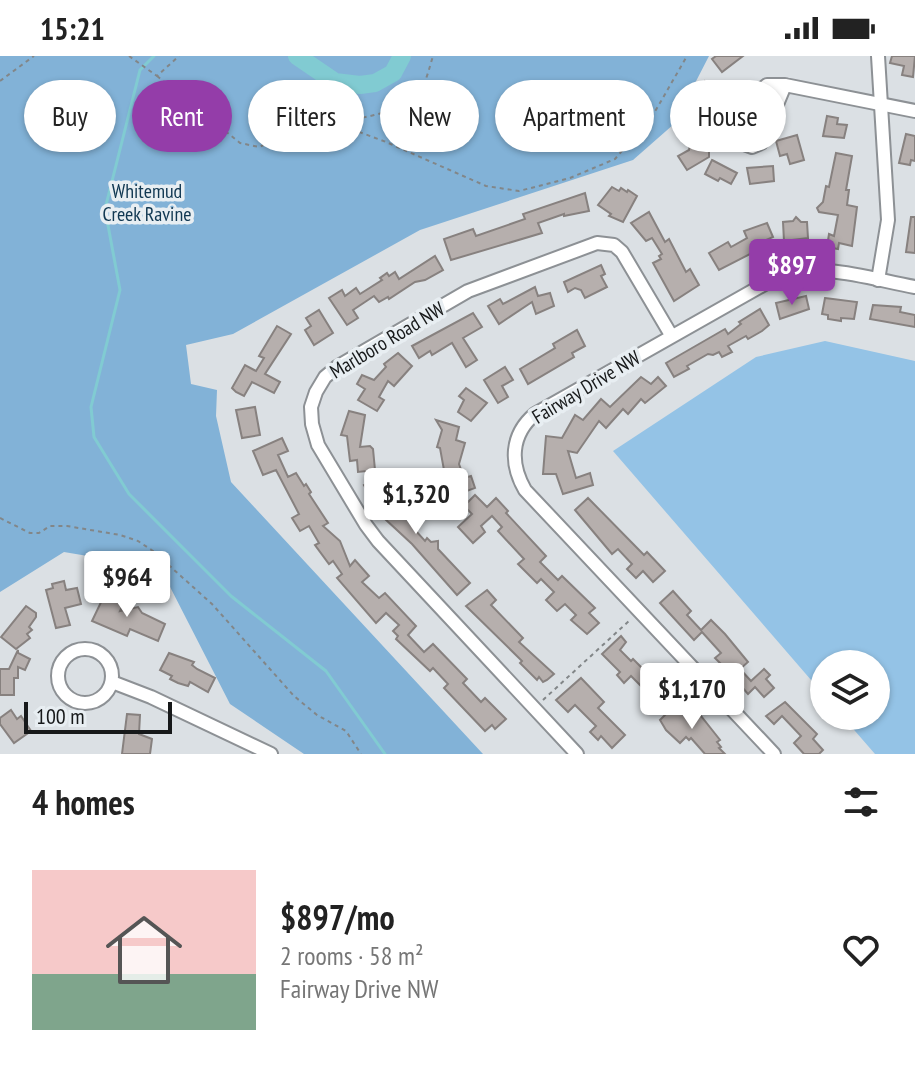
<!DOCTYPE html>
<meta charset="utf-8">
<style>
:root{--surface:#fff;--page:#f2f2f2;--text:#222;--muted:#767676;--line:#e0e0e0;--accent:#943da9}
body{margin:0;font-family:"PT Sans Narrow",sans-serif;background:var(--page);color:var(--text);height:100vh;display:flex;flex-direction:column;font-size:30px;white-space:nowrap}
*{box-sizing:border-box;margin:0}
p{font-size:26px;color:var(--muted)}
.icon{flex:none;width:44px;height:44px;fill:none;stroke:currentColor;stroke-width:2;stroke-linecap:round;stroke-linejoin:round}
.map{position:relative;height:698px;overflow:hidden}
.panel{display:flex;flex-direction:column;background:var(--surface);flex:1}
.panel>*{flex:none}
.guide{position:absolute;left:24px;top:24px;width:868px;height:72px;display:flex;gap:16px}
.buttons{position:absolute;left:810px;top:594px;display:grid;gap:16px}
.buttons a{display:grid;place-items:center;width:80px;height:80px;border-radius:50%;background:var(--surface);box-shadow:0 2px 6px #0004;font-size:40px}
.scale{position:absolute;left:24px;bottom:20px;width:148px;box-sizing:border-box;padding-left:8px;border:4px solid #17191a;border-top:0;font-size:22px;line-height:28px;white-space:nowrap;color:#17191a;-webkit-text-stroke:6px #e8eef2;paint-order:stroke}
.price{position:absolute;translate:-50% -68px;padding:0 18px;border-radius:8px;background:#fff;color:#222;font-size:26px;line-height:52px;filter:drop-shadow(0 2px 4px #0008)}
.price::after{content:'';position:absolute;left:50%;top:48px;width:24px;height:18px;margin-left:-12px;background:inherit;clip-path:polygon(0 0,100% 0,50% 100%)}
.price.active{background:var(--accent);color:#fff}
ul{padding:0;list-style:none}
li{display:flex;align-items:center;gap:24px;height:200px;padding:0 32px}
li+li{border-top:2px solid var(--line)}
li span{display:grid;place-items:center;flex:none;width:224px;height:160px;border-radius:0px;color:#555}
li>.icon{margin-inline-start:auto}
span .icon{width:96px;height:96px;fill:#fffc;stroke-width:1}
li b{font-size:34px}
h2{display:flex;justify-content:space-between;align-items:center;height:96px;padding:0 32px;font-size:34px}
.pill{padding:0 28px;border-radius:36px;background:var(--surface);box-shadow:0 2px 6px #0004;font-size:28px;line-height:72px}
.pill.active{background:var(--accent);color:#fff}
.status{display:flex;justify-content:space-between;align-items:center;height:56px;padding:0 40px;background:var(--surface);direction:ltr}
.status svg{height:22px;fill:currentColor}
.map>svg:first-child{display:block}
</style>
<div class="status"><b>15:21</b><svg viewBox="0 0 49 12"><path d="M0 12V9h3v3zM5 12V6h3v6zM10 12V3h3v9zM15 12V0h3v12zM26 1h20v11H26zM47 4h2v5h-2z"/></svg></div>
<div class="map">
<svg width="915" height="698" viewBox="0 0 915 698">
<rect width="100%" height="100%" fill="#dbe0e4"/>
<path fill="#94c3e6" d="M825,285L915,305V698H875L842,660H876V608H824V639L613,395L756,301Z"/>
<path fill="#82b2d7" d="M0,0H709L674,68L633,104L420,174L233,278L186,289L191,328L217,334L216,360L231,426L483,698H304L230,648L167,525L123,506L64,496L0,536Z"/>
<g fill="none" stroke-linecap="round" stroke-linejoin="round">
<path stroke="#81cbd2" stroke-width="3" d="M154,0L140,14L105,153L120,234L91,351L94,381L129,438L231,540L326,615L385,698"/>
<path stroke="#81cbd2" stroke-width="18" d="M297,0L335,26L360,29L375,27L393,17L402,0"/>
</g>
<g fill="#b6afad" stroke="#87817f" stroke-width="2">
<path d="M716,0H743L722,16L712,3Z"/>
<path d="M892,0H915L913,21L902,19L904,10L890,7Z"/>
<path d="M705,25L720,31L714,54L695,47Z"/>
<path d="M827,60L838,62L837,68L847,69L844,82L823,80Z"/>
<path d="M688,64H709V101L687,114L678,100L689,94L692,78H688Z"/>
<path d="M906,78L915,80V105L911,104L910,109L899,107Z"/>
<path d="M797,79L804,104L790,108L787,98L780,100L776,85Z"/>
<path d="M836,97L852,100L846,134H849L847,149L857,151L852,190L839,187L838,193L827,191L829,178L834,180L838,159L819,156L817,152L823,146L826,130L829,131Z"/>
<path d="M712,104L737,117L731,128L720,122L718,125L705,118Z"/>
<path d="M773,110L774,125L750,128L747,112Z"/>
<path d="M612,131L619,135L621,132L627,136L628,134L637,140L623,166L609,160L611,158L598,149Z"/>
<path d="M585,137L589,155L564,160V158L538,167L542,177L451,204L444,183L473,173L476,180L525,163L523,158Z"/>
<path d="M649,156L665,186L669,183L686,216L690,213L699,229L674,245L653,207L661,203L659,200L662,198L652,182L646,185L631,167Z"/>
<path d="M796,161L801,166H807L808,182L784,185L783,166L793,165Z"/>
<path d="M911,161H915V197L906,196Z"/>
<path d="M767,167L773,181L759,187L763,195L752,199V197L719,214L709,197L728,186L731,191L747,182L744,175Z"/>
<path d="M435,200L443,214L425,224L415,226L389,243L388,241L379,246L374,240L353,254L358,262L347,269L329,242L342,234L345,240L356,232L360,238L382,224L380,222L387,217L389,220L395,216L399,223Z"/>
<path d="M601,209L605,218L601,220L607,231L585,242L581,234L575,232L568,236L564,226Z"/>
<path d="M535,231L538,240L550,237L554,250L536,258L532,246L499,268L488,250L500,243L503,248Z"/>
<path d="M806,240L809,253L780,263L776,247Z"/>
<path d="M825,242L857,246L854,263L841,262V265L828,263V259L822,258Z"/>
<path d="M873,249L901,251L900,256L915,259V271L870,263Z"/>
<path d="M760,253L769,269L762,275L748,283L746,280L728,290L732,296L722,301L719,296L713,299L708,298L687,310L689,313L674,321L666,307L725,273L728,278L741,268L739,266Z"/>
<path d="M319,254L333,277L314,289L305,274L311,270L306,262Z"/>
<path d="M473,257L482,271L463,282L477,304L466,311L452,287L432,299L430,295L419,302L412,290Z"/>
<path d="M277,270L291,278L265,318L280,326L274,337L252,326L244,340L236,336L232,332L245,309L256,315L264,302L259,300Z"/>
<path d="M577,274L585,290L572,297L574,301L528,328L520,313L555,292L553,288Z"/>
<path d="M398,297L412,310L394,330L388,325L379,341L384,344L377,355L358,344L365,333L357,328L362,319L374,324L386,311L384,308Z"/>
<path d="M505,311L513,324L502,330L508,341L498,347L484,324Z"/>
<path d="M641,321L651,328L658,321L666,330L645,347L641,343L628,358L623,353L606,372L599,365L577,397L568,395L576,422L590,417L593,429L563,438L556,418H543L546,380L562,382L575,359L583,364L601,343L610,351Z"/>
<path d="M466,332L487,347L471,365L458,356L464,344L459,340Z"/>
<path d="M255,351L260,379L242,382L236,354Z"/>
<path d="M349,355L365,359L360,391L370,390L373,393L375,414L358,416L357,404L350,405L347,380L341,379Z"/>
<path d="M436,364L459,371L456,384L465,387L459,408L464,422L471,420L475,432L448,442L439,416L444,414L440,392L437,391L442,374Z"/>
<path d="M282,382L288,395L278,399L288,421L296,417L304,430L306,428L311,436L309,438L328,467L323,470L340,485L350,510L355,504L369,520L362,526L379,542L385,537L416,570L408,579L424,596L433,588L467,623L463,627L481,646L485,642L506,663L495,673L492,669L485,675L444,632L448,628L433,612L430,615L396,583L398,580L393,575L399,569L386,557L376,567L337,522L342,518L333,505L329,508L315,489L319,487L309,470L300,475L292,462L299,458L276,414L263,419L253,395Z"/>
<path d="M380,420L392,445L416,470L414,473L425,485L427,482L431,486L438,485V493L470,527L457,539L412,488L384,462L364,429Z"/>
<path d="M475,439L487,451L496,442L508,455L506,457L546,500L540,506L558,524L562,520L595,552L589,557L599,567L587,578L571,564L576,559L565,548L557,555L546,544L554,536L541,523L537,527L518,508L524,503L498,475L502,471L492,460L481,470L485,476L473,487L458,471L472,458L464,450Z"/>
<path d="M588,442L644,499L647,496L665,515L653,526L643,515L636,522L627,513L632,508L618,493L612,498L575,454Z"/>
<path d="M64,525L66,534L77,532L81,548L65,552L70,569L56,572L46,534L53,532L52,528Z"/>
<path d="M487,534L496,544L491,549L523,582L519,586L554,618L547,624L543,626L539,621L537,624L520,607L522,605L466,550Z"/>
<path d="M673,535L691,555L687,559L701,574L711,564L725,578L748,606L740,613L751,625L764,613L770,619L766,623L774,632L764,641L755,631L748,638L741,630L743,628L726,609L724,611L715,602L721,597L702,576L694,584L660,547Z"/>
<path d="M104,540L124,546L120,555L138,551L142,557L165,568L158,585L130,573L127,580L92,565Z"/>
<path d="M26,550L36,557V561L29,571L32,574L27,578L30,582L16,593L1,581Z"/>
<path d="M621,580L626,586L620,594L631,605L633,603L657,627L662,622L672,632L664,640L661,638L655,644L631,620L624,627L617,619L620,616L602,598Z"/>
<path d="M18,594V597L30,603L25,614L18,611V622H14V639H0V613H9Z"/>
<path d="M169,597L194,606L192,609L197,613L215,622L208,636L190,626L188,630L178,627L170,623L172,620L160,614Z"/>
<path d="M581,622L604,646L598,652L625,679L612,692L601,680L598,684L590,676L596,670L575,649L568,656L556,644Z"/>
<path d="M785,646L817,678L813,683L823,694L819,698H804L794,687L801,680L782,660L774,668L766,660Z"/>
<path d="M677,652L688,663L697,655L720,684L717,686L721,691L719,692L725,698H705L691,682L689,684L686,681L680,687L666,674L660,664L669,655L672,657Z"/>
<path d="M11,654L17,663L21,660L31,675L14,687L0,668V662Z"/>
<path d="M127,658L140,659L139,678L152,683L150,698H122Z"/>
</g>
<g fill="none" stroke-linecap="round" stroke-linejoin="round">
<defs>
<g id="minor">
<path d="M878,0L888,164L878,224"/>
<path d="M785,29H767L753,40L739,76L744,88L752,91L761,87L785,29L915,55"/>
<circle cx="85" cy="620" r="27"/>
<path d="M112,626L151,641L271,698"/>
<path d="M577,698L378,485L366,469L318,389L312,368L311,351L316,336L325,321L337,311L468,235L597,187L614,189L622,196L671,279"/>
<path d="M774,698L525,434C510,408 510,379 535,358L777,221C822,205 870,223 915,231"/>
</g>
</defs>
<use href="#minor" stroke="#8d9195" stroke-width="16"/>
<g stroke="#828688" stroke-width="2" stroke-dasharray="4 4" stroke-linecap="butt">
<path d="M129,0L157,20L179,0"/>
<path d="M157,20L240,87L259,91L315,68H338L386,86L486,130L519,135L570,122L615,103L653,59L687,0"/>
<path d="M0,25L34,0"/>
<path d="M331,66C351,65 401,56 416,41C425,31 429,13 433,0"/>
<path d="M0,462L30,477H39L50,470H67L120,479L138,485L153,495L212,548L294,640L317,659L346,675L361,698"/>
<path d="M543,644L630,564"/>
</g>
<use href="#minor" stroke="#fff" stroke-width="12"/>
</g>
<g text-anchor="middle" stroke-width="7" stroke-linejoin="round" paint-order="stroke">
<g font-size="20" fill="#113852" stroke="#e8eef2">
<text x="147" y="142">Whitemud<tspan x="147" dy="23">Creek Ravine</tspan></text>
</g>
<g font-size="20" fill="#17191a" stroke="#e8eef2">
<text transform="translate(387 284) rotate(-31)" y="7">Marlboro Road NW</text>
<text transform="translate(586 331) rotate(-31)" y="7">Fairway Drive NW</text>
</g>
</g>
</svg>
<div class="buttons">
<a><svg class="icon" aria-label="layers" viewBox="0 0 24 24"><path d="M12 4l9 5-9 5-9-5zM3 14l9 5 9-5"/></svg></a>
</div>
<div class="scale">100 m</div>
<b class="price active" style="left:792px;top:251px">$897</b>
<b class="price" style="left:416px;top:480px">$1,320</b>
<b class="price" style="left:127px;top:563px">$964</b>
<b class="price" style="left:692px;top:675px">$1,170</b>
<div class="guide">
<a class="pill">Buy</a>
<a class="pill active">Rent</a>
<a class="pill">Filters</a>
<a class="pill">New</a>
<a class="pill">Apartment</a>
<a class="pill">House</a>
</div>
</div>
<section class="panel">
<h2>4 homes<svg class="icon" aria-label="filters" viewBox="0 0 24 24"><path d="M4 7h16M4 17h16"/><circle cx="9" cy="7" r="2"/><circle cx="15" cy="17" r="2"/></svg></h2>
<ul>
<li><span style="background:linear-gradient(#f6c9c9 65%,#7fa58c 0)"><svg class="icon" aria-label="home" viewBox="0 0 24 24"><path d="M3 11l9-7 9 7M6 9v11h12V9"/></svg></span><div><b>$897/mo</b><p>2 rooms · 58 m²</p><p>Fairway Drive NW</p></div><svg class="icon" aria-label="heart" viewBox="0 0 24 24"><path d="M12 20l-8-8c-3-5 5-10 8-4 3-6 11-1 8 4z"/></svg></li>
</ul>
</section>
